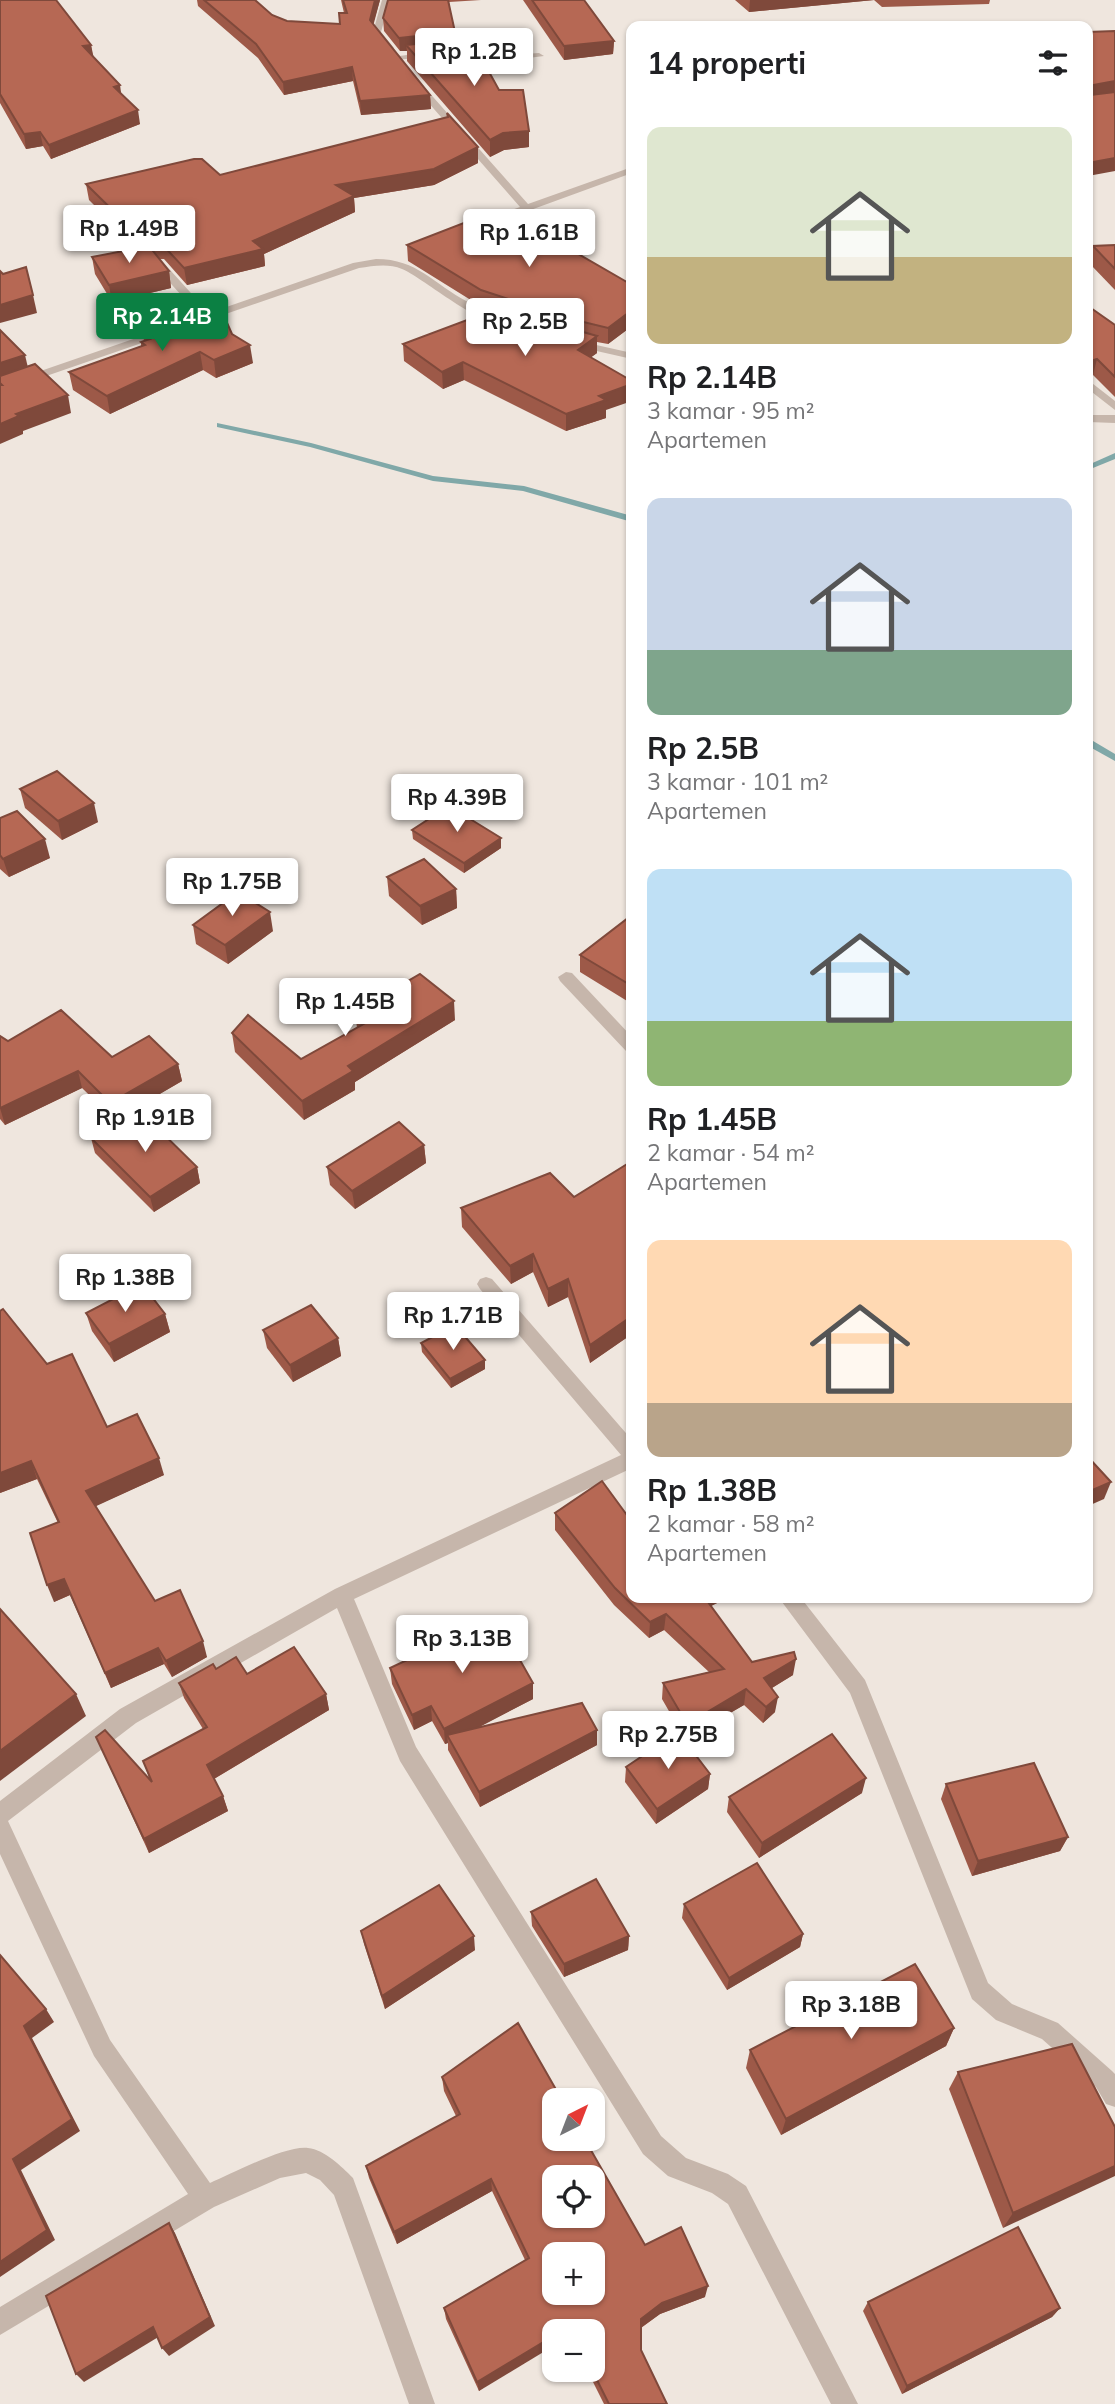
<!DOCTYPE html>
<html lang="id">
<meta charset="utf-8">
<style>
:root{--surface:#fff;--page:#f6f6f6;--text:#202124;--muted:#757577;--accent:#0b8043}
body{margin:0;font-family:Mulish,sans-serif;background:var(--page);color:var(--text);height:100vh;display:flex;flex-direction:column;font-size:26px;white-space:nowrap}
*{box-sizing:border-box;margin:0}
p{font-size:23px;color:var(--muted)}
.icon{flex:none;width:38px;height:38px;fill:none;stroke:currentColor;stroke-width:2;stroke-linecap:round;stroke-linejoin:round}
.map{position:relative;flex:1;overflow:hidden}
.side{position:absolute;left:626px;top:21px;width:467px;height:1582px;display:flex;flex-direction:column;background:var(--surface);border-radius:14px;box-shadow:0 2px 5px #0004}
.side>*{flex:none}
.needle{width:46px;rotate:42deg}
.tools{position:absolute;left:542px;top:2088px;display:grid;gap:14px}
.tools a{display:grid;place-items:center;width:63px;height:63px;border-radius:14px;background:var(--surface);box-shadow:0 2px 5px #0004;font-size:35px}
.price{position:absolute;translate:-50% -60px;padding:0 16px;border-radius:7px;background:#fff;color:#222;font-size:23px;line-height:46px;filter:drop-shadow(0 2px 4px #0008)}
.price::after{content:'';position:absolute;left:50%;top:42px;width:21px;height:16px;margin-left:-10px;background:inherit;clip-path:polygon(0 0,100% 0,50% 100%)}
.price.selected{background:var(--accent);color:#fff}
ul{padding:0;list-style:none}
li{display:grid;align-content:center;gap:14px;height:371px;padding:0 21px}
li span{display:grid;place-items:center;height:217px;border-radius:14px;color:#555}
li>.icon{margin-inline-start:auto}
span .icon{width:126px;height:126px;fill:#fffc;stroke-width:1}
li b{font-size:30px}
h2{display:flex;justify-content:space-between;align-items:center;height:84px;padding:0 21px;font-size:30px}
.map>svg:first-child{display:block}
</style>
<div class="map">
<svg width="1115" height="2404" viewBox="0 0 1115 2404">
<rect width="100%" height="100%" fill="#efe6de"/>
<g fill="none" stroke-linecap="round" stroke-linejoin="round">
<g fill="#80a8a8" fill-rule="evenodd">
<path d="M217,423L311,443L433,476L524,486L632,516V522L523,491L433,481L310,447L217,427Z"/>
<path d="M1115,453V459L1088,470V465Z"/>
<path d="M1088,738L1115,754V761L1088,746Z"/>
</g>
<g fill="#c6b6ab" fill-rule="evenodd">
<path d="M382,0H390L381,32L394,48L390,51L373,32Z"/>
<path d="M487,45L506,55L539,53L544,56L504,61L485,51L396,60L391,57Z"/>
<path d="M412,80H418L528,204L632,167V173L492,224H484V220L520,207L412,84Z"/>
<path d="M376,259C418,259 433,284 468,302C482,310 501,312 512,322C491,337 423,277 402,269C388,263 373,266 359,268L0,392V385L200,316L154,265V261H162L209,313L353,263Z"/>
<path d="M574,340L632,353V359L570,345L568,343Z"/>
<path d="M1088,380L1115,401V410L1088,389Z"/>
<path d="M1088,415H1115V423L1088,422Z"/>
<path d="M566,972L572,973L632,1037V1053L626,1051L560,981L558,977Z"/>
<path d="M486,1277L492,1279L632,1440V1468L354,1599L416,1747L661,2136L686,2158L728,2174L746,2186L858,2404H831L728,2204L712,2193L668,2176L643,2154L400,1761L337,1608L136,1723L8,1821L110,2040L210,2183C231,2174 286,2145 308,2148C325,2150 341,2166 353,2178L435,2404H409L334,2195L320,2180L306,2173L280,2178L214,2207L0,2335V2307L188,2194L94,2056L0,1854V1801L120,1709L335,1589L621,1455L480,1289L477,1284L480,1279Z"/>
<path d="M779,1598H801L865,1680L988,1983L1012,2004L1058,2023L1112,2071L1115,2074V2107L1106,2104L1096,2087L1042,2039L996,2020L972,1999L850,1693Z"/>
</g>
</g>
<g fill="#9d5948">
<path d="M0,0L91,45L93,58L121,93L140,124L51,159L43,146L26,149L0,103Z"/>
<path d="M197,0H255L272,15L287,21L340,24L344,13L341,0H380L373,24L430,95L431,109L361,115L353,81L284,95L258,58L198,6Z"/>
<path d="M388,0H481L449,2L455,41L459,52L529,147L504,150L490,157L407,61V51H400L384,31L383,18Z"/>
<path d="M523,0H584L614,41L613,54L564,60Z"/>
<path d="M735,0H990L989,4L882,7L874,0L749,12Z"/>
<path d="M478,163L434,185L354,198L355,212L264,254L265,266L187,285L164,259H159L169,271L171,288L112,302L95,274L92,257L137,248L89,200L86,184L220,175Z"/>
<path d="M407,245L632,285V326L608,344L597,342V353L591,357L606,410V418L566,431L464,380L443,389L404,361L403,344L493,310L482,307L408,261Z"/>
<path d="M1115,245V290L1090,264L1093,246Z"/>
<path d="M1088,306L1115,325V397L1093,375Z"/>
<path d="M232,334L253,363L216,378L203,370L110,414L73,390L69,372L141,346V342L144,341L143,335Z"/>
<path d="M20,789L98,822L62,840L25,808Z"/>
<path d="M0,818L50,858L9,877L0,869Z"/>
<path d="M412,830L501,848L464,873L413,839Z"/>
<path d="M387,877L456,889L457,908L422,925L389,896Z"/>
<path d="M632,920V1004L580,972V955Z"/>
<path d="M193,925L273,931L228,964L196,944Z"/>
<path d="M355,1012L455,1020L355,1082V1090L304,1120L235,1052L232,1033L301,1059L357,1028Z"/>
<path d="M0,1036L8,1041L112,1057L178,1064L182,1081L115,1120L82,1088L5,1125L0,1119Z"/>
<path d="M91,1138L197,1167L200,1183L154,1212L95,1153Z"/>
<path d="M424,1145L426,1163L355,1209L330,1185L327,1167Z"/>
<path d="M632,1161V1334L590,1363L568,1297L548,1307L533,1272L511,1284L462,1227L461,1208L574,1197Z"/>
<path d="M86,1313L165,1314L170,1332L114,1362L92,1331Z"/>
<path d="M263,1330L338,1338L341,1356L293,1382L267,1348Z"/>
<path d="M421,1343L485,1360V1369L451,1388L422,1352Z"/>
<path d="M47,1364L107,1427L164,1475L95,1506L155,1601L207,1657L172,1677L164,1664L111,1688L70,1595L54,1602L58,1523L37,1479L0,1493Z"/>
<path d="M555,1513L632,1598H727L711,1606L752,1662L793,1675L772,1688L775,1712L763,1723L744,1705L685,1739L662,1699L663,1683L709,1672L664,1630L649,1638L614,1605L555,1530Z"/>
<path d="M390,1668L533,1699L478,1727L597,1730V1745L480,1807L448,1750V1743L445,1744L432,1721L414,1730L392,1684Z"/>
<path d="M216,1669L247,1674L326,1694L329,1710L214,1779L223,1796L228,1811L149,1853L96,1737L150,1780L143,1761L203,1729L184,1698L179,1683Z"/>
<path d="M626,1767L710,1774L708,1789L656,1824L625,1782Z"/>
<path d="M946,1784L1068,1837L1060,1851L972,1876L941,1799Z"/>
<path d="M862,1793L759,1858L727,1812L729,1797Z"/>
<path d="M684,1904L803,1934L800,1947L727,1990L682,1918Z"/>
<path d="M531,1912L629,1936L628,1950L564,1977L532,1926Z"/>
<path d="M361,1931L475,1950L385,2009L364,1944Z"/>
<path d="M954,2028L946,2046L781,2135L746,2068L750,2050Z"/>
<path d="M958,2072L1115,2127L1003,2228L949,2089Z"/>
<path d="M442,2077L645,2245L705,2297L660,2314L641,2328V2350L667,2404H604L587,2370H593V2331H555L479,2391L446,2319L444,2308L525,2260L492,2191L397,2244L369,2178L366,2166L456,2116L444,2091Z"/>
<path d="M868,2302L1060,2308L1052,2317L902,2394L863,2311Z"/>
</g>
<g fill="#7f493b">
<path d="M375,0H380L371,34L370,20Z"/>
<path d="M750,0H874L749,12Z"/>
<path d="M455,32V46L406,45L407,51H400L399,38Z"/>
<path d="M614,41L613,54L564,60V46Z"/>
<path d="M91,45L94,59L83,46Z"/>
<path d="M352,67L353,81L284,95L283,82Z"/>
<path d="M1115,81V94L1088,99V86Z"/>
<path d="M120,85L122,99L114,87Z"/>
<path d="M430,95L431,109L361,115L360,101Z"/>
<path d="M138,110L140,124L51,159L49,145Z"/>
<path d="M529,131V147L504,150L490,157V140L503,133Z"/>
<path d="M40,132L43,146L26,149L24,134Z"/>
<path d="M478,147V163L434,185L354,198L355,212L264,254L265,266L187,285L184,268L253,241L336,185Z"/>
<path d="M1115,158V171L1088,176V163Z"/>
<path d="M169,271L171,288L112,302L109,285Z"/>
<path d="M33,295L37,313L0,323V305Z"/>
<path d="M632,310V326L608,344V328Z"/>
<path d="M597,336V353L578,367V350Z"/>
<path d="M250,345L253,363L216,378L214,360Z"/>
<path d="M200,352L203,370L110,414L107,396Z"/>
<path d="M25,355L29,372L0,382V363Z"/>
<path d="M1097,359L1093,375L1088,377V362Z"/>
<path d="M463,362L464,380L443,389L442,372Z"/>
<path d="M632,384V401L606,410V418L566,431V414L599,396Z"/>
<path d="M68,395L71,413L23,431V434L0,444V424L16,414Z"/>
<path d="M94,803L98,822L62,840L58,821Z"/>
<path d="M501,838V848L464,873V863Z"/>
<path d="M45,839L50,858L9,877L3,859Z"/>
<path d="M456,889L457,908L422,925L420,906Z"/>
<path d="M270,912L273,931L228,964L225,945Z"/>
<path d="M454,1001L455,1020L355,1082V1090L304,1120L302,1101L348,1066Z"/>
<path d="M178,1064L182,1081L115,1120L110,1103Z"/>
<path d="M78,1071L82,1088L5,1125L0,1108Z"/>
<path d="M424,1145L426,1163L355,1209L352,1191Z"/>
<path d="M197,1167L200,1183L154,1212L150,1197Z"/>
<path d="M533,1254V1272L511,1284L510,1266Z"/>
<path d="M568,1279V1297L548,1307V1289Z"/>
<path d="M165,1314L170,1332L114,1362L109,1344Z"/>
<path d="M632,1316V1334L590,1363V1345Z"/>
<path d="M338,1338L341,1356L293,1382L290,1365Z"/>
<path d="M485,1360V1369L451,1388L450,1379Z"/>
<path d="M159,1458L164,1475L92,1508L86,1491Z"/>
<path d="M31,1461L37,1479L0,1493V1473Z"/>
<path d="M1111,1482L1104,1499L1088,1506V1492Z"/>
<path d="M64,1579L70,1595L54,1602L47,1585Z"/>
<path d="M703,1598H727L701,1611Z"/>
<path d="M666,1614L664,1630L649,1638L650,1622Z"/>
<path d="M203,1641L207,1657L172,1677L166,1661Z"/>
<path d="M158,1648L164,1664L111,1688L105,1673Z"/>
<path d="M796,1659L793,1675L762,1694L764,1678Z"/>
<path d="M533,1683V1699L451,1742L447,1735L448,1743L445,1744L444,1729Z"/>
<path d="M746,1689L744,1705L685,1739L687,1724Z"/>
<path d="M76,1694L86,1716L0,1781V1751Z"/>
<path d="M326,1694L329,1710L212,1780L207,1765Z"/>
<path d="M778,1697L775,1712L763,1723L766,1707Z"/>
<path d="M431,1706L432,1721L414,1730L412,1715Z"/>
<path d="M597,1730V1745L480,1807L479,1792Z"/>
<path d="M710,1774L708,1789L656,1824L657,1809Z"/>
<path d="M866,1778L862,1793L759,1858L762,1843Z"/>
<path d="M223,1796L228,1811L149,1853L144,1839Z"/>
<path d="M1068,1837L1060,1851L972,1876L978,1861Z"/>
<path d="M803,1934L800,1947L727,1990L729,1978Z"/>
<path d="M474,1936L475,1950L385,2009L382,1996Z"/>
<path d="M629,1936L628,1950L564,1977V1964Z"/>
<path d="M46,2009L54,2022L32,2038L80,2131L21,2170L55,2240L0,2277V2262L13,2159L24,2026Z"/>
<path d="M954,2028L946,2046L781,2135L786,2119Z"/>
<path d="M1115,2166V2176L1003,2228L1013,2213Z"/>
<path d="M491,2179L492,2191L397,2244L394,2232Z"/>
<path d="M169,2223L175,2233L215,2326L169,2356L162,2348Z"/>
<path d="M708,2286L705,2297L660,2314L639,2329L641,2319L662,2303Z"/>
<path d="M1060,2308L1052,2317L902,2394L907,2386Z"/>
<path d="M572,2325L571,2331H562Z"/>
<path d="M153,2327L160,2336L84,2382L76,2374Z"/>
<path d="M555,2335V2345L479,2391L477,2382Z"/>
</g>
<g fill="#b66854" stroke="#7f493b" stroke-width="2" fill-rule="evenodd">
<path d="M0,0H56L91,45L83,46L120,85L114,87L138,110L49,145L40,132L24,134L0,94Z"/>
<path d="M204,0H255L272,15L287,21L340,24L339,13H347L343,0H375L370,20L430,95L360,101L352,67L283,82L256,44Z"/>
<path d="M388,0H448L455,32L399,38L383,18Z"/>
<path d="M532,0H584L614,41L564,46Z"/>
<path d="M1115,31V81L1088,86V32Z"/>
<path d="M457,40L459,52L477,50L499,90H523L529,131L503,133L490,140L406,45Z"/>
<path d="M1088,88L1091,95L1115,92V158L1088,163Z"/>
<path d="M447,113L478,147L434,169L336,185L354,196L253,241L263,249L184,268L161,243L151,242L149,246L86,184L194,159H202L220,175L448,117Z"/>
<path d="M492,212L500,217L509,214L632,285V310L608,328L567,318L481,290L407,245Z"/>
<path d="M1115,245V269L1093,246Z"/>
<path d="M149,246L169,271L109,285L92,257Z"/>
<path d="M26,267L33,295L0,305V271L3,274Z"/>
<path d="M1088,306L1115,325V377L1097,359L1088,362Z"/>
<path d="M499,308L597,336L578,350L632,381V384L599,396L606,400L566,414L463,362L442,372L403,344Z"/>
<path d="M195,313L209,321L224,316L232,334L250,345L214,360L200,352L107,396L69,372L145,345L141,342L150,339L143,335Z"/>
<path d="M0,330L25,355L0,363Z"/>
<path d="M35,364L68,395L16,414L19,416L0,424V385H2L0,383V376Z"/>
<path d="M57,771L94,803L58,821L20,789Z"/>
<path d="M449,806L501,838L464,863L412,830Z"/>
<path d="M17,811L45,839L3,859L0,855V818Z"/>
<path d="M424,859L456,889L420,906L387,877Z"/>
<path d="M238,892L270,912L225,945L193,925Z"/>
<path d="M628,918L632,920V986L580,955Z"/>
<path d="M420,974L454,1001L348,1066L353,1071L302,1101L232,1033L248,1015L301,1059L367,1022L355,1012Z"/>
<path d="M61,1010L112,1057L149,1036L178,1064L110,1103L78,1071L0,1108V1036L8,1041Z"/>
<path d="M141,1112L197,1167L150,1197L91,1138Z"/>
<path d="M399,1122L424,1145L352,1191L327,1167Z"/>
<path d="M632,1161V1316L590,1345L568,1279L548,1289L533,1254L510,1266L461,1208L550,1173L574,1197Z"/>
<path d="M142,1284L165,1314L109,1344L86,1313Z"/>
<path d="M311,1305L338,1338L290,1365L263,1330Z"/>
<path d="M3,1309L47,1364L72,1354L107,1427L137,1414L159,1458L86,1491L155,1601L180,1590L203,1641L166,1661L158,1648L105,1673L64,1579L47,1585L30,1533L59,1522L31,1461L0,1473V1311Z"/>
<path d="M455,1325L485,1360L450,1379L421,1343Z"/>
<path d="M1088,1457L1111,1482L1088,1492Z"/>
<path d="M602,1481L632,1522V1598H705L752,1662L794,1652L796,1659L764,1678L778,1697L766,1707L746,1689L687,1724L663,1683L724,1669L666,1614L650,1622L615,1588L555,1513Z"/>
<path d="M0,1609L76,1694L0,1751Z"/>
<path d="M496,1618L533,1683L444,1729L431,1706L412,1715L390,1668Z"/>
<path d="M294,1647L326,1694L207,1765L223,1796L144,1839L96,1737L105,1730L152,1782L143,1761L207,1727L179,1683L213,1664L216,1669L236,1657L247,1674Z"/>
<path d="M582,1703L597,1730L479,1792L447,1735Z"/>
<path d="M678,1732L710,1774L657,1809L626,1767Z"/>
<path d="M832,1734L866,1778L762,1843L729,1797Z"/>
<path d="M1034,1763L1068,1837L978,1861L946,1784Z"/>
<path d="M757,1863L803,1934L729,1978L684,1904Z"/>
<path d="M596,1879L629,1936L564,1964L531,1912Z"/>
<path d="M439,1885L474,1936L382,1996L361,1931Z"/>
<path d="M0,1955L46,2009L24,2026L72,2119L13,2159L47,2230L0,2262Z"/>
<path d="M915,1964L954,2028L786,2119L750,2050Z"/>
<path d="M518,2023L562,2100H555V2138H584L645,2245L681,2227L708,2286L662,2303L641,2319V2350L667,2404H609L592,2370L593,2331H574L572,2325L562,2331H555V2335L477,2382L444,2308L529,2258L491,2179L394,2232L366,2166L460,2114L442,2077ZM555,2177H593V2216H555ZM555,2254H593V2292H555Z"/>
<path d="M1072,2044L1115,2127V2166L1013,2213L958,2072Z"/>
<path d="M169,2223L210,2317L162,2348L153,2327L76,2374L46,2296Z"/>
<path d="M1018,2227L1060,2308L907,2386L868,2302Z"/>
</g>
</svg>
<div class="tools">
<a><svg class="needle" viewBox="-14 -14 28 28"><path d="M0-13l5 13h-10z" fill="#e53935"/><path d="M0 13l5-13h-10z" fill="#757577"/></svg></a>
<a><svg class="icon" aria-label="locate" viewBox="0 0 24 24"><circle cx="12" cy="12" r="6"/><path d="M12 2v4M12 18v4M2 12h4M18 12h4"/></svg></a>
<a>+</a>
<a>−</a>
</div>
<b class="price" style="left:474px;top:88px">Rp 1.2B</b>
<b class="price" style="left:129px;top:265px">Rp 1.49B</b>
<b class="price" style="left:529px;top:269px">Rp 1.61B</b>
<b class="price selected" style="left:162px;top:353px">Rp 2.14B</b>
<b class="price" style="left:525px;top:358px">Rp 2.5B</b>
<b class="price" style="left:457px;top:834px">Rp 4.39B</b>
<b class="price" style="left:232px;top:918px">Rp 1.75B</b>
<b class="price" style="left:345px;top:1038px">Rp 1.45B</b>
<b class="price" style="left:145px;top:1154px">Rp 1.91B</b>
<b class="price" style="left:125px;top:1314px">Rp 1.38B</b>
<b class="price" style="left:453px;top:1352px">Rp 1.71B</b>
<b class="price" style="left:462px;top:1675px">Rp 3.13B</b>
<b class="price" style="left:668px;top:1771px">Rp 2.75B</b>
<b class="price" style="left:851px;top:2041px">Rp 3.18B</b>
<section class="side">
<h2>14 properti<svg class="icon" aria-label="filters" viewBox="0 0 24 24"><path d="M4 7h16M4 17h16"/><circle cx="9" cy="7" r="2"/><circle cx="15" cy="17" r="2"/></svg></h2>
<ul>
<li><span style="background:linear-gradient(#dfe7d0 60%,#c2b280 0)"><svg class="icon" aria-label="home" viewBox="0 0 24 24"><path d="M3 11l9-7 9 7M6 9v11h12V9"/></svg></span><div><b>Rp 2.14B</b><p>3 kamar · 95 m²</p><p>Apartemen</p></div></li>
<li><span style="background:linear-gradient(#c9d6e8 70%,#7fa58c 0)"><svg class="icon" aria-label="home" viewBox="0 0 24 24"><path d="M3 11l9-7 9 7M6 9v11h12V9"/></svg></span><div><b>Rp 2.5B</b><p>3 kamar · 101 m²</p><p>Apartemen</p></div></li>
<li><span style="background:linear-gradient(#bfe0f5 70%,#8fb573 0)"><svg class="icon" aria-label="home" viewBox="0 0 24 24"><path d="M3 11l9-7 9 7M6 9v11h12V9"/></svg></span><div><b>Rp 1.45B</b><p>2 kamar · 54 m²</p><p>Apartemen</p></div></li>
<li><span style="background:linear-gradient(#ffd9b3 75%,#b9a48a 0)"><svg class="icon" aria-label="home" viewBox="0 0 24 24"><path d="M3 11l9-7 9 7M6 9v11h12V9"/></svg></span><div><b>Rp 1.38B</b><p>2 kamar · 58 m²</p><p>Apartemen</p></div></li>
</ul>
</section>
</div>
